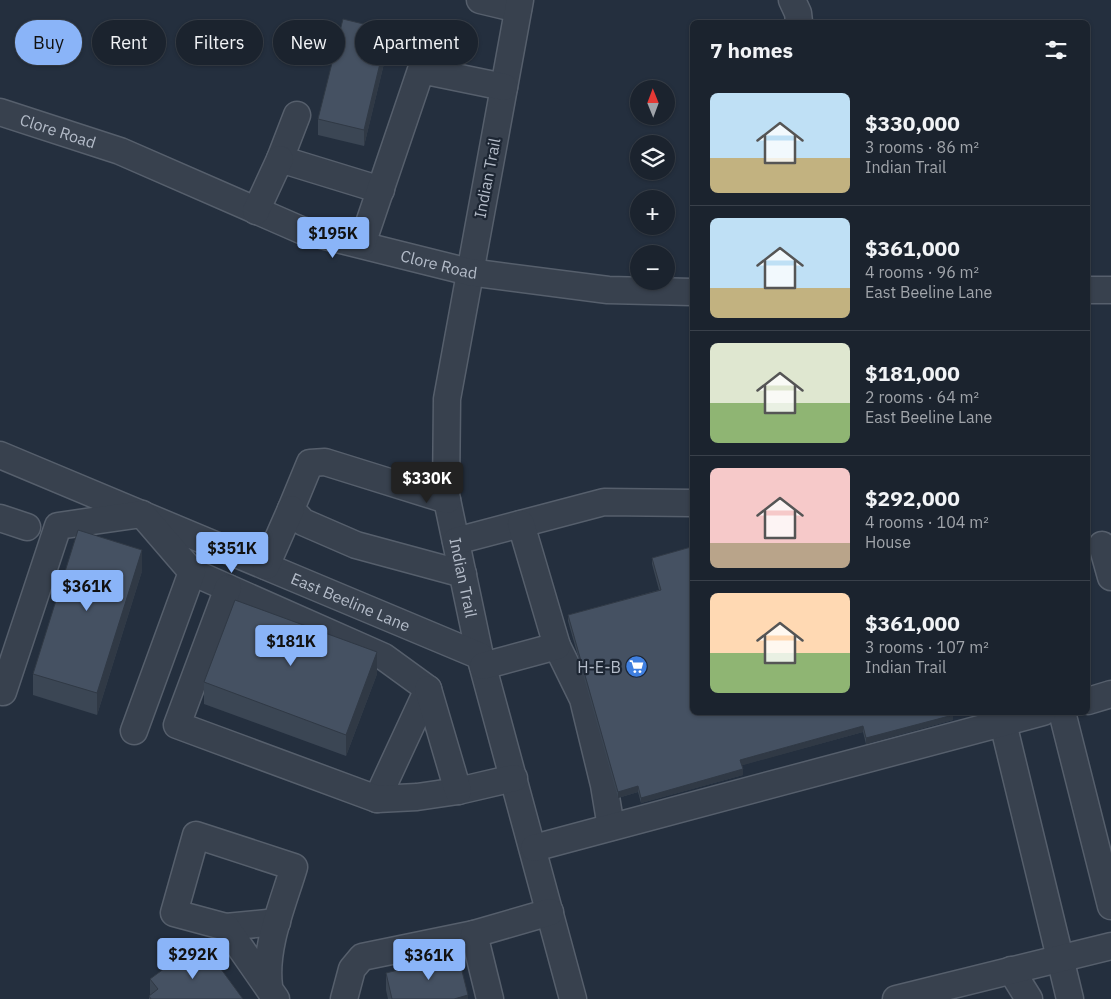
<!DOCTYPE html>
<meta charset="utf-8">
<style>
:root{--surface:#1b232e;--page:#282f3a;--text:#f1f3f6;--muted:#a0a4aa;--line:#39404a;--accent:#8ab4f8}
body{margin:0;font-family:"IBM Plex Sans",sans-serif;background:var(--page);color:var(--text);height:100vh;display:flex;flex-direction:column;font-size:19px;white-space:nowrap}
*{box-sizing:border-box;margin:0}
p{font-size:16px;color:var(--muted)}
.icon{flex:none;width:28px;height:28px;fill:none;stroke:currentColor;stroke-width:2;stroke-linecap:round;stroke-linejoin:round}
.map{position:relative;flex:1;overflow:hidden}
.details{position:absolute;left:690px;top:20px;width:400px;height:695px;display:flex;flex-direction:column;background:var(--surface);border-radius:8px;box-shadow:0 1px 4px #0004,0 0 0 1px var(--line)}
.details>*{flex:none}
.guide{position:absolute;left:15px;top:20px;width:475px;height:45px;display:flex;gap:10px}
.needle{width:32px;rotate:359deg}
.fabs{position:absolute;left:630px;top:80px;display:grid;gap:10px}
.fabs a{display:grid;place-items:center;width:45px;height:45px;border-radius:50%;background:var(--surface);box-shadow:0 1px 4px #0004,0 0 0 1px var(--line);font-size:25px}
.price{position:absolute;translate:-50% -42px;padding:0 11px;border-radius:5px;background:var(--accent);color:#111;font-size:16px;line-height:32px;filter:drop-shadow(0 1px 2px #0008)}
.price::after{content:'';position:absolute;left:50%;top:30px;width:15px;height:11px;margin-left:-8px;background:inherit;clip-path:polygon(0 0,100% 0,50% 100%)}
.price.on{background:#222;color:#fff}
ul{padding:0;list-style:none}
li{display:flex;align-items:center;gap:15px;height:125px;padding:0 20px}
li+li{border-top:1px solid var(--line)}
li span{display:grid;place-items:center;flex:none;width:140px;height:100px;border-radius:8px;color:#555}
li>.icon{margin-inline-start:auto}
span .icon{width:60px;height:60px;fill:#fffc;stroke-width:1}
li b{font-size:21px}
h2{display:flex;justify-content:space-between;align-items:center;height:60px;padding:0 20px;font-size:21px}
.pill{padding:0 18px;border-radius:22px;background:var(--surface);box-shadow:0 1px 4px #0004,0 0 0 1px var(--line);font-size:18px;line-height:45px}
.pill.on{background:var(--accent);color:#111}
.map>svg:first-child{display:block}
</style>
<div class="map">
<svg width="1111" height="999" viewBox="0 0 1111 999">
<rect width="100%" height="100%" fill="#242f3e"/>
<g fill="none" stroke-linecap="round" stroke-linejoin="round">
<defs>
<g id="minor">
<path d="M480,0L518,9"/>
<path id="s1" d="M520,0L447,399L446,495L480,656L573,999"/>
<path d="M792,0L798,13L799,22"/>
<path id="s2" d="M0,112L120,151L301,230L469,272L608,290L692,292"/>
<path d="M297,115L280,159L381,190"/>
<path d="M256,211L280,159"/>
<path d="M362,244L421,70L504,87"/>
<path d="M1088,290H1111"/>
<path id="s3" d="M0,455L480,656"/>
<path d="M447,500L325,462L310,463L291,509L303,522L356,545L463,574"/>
<path d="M0,518L27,527"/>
<path d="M456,541L604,502L692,503"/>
<path d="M1102,545L1111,577"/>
<path d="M266,566L291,509"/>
<path d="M192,572L384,657L428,689L377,799"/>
<path d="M228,588L177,725L377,799L417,797L458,791L514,778"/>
<path d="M557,646L583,699L604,785L611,827"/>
<path d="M483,666L557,646L521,524"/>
<path d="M428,689L458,791"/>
<path d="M3,692L58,526L142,514L192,572L134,731"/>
<path d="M1088,701L1111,694"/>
<path d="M1062,712L1111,906"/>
<path d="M1003,723L1070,999"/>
<path d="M534,848L1043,712"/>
<path d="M226,927L277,922"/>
<path d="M1011,970L1029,999"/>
<path d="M269,986C264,947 283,904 294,867L196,835L174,913L226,927L276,999"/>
<path d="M344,999L352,969L362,957L474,934"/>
<path d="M490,999L474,934L550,912"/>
<path d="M896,999L1111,946"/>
</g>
</defs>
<use href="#minor" stroke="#565f6c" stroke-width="29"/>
<use href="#minor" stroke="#38414e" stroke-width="26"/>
</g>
<g fill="#3b4654">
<path d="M388,47L364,146L318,135V119Z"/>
<path d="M691,547L692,712L953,720L866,744L863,732L742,765L743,775L641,803L638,792L618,798L568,621V615L659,590L652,564V558Z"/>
<path d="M142,571L97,715L33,695V674Z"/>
<path d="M377,674L346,756L204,704V682Z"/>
<path d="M200,962L243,999H149V996L150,995V979Z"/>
<path d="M386,973L468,999H388L386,990Z"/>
</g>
<g fill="#303945">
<path d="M388,30V47L364,146V130Z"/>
<path d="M142,550V571L97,715V693Z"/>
<path d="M377,652V674L346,756V735Z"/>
<path d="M953,715V720L866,744V738Z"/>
<path d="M863,726V732L740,766V760Z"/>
<path d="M743,769V775L641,803V798Z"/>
<path d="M638,786V792L618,798V792Z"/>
<path d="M468,995V999H454Z"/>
</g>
<g fill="#455162" stroke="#303945">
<path d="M343,19L388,30L364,130L318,119Z"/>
<path d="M78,530L142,550L97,693L33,674Z"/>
<path d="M691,547L692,553V712H952L953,715L866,738L863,726L740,760L743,769L641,798L638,786L618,792L568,615L661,590L652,558Z"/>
<path d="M235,600L377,652L346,735L204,682Z"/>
<path d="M191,949L200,962L210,954L243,999H151L149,996L158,989L150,979Z"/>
<path d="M458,955L468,995L454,999H392L386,973Z"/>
</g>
<defs>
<symbol id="supermarket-disc" viewBox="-11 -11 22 22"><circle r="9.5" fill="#3f7fe0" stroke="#1d2633"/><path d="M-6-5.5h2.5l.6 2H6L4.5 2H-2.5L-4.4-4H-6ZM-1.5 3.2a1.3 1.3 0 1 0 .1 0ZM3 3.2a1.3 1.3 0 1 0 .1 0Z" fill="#fff"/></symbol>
</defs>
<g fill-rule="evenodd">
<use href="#supermarket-disc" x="624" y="654" width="25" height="25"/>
</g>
<g text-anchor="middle" stroke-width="4.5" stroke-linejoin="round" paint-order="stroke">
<g font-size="16" fill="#b4bcc9" stroke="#1d2633">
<text dy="6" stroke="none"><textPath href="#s2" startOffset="61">Clore Road</textPath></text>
<text transform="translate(487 178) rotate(-79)" y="6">Indian Trail</text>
<text dy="6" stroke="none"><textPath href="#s2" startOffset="466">Clore Road</textPath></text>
<text dy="6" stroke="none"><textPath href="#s1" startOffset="586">Indian Trail</textPath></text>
<text dy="6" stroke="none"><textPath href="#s3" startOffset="380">East Beeline Lane</textPath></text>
</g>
<g font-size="16" fill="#b4bcc9" stroke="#1d2633" text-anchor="end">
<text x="621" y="673">H-E-B</text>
</g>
</g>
</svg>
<div class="fabs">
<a><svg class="needle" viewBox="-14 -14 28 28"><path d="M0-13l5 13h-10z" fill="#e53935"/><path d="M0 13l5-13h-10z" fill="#a0a4aa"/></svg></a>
<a><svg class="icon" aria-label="layers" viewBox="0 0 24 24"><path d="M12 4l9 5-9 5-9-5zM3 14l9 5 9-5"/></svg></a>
<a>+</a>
<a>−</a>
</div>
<b class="price" style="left:333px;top:259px">$195K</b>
<b class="price on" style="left:427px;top:504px">$330K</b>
<b class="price" style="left:232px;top:574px">$351K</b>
<b class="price" style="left:87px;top:612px">$361K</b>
<b class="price" style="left:291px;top:667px">$181K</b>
<b class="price" style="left:193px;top:980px">$292K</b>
<b class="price" style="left:429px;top:981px">$361K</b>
<div class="guide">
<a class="pill on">Buy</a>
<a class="pill">Rent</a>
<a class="pill">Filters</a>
<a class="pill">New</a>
<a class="pill">Apartment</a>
</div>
<section class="details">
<h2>7 homes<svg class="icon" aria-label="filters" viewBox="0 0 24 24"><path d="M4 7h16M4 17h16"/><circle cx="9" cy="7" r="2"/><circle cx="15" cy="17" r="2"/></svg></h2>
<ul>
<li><span style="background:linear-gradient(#bfe0f5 65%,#c2b280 0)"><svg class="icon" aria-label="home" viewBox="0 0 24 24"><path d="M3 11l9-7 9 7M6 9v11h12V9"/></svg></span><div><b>$330,000</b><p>3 rooms · 86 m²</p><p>Indian Trail</p></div></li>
<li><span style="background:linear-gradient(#bfe0f5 70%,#c2b280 0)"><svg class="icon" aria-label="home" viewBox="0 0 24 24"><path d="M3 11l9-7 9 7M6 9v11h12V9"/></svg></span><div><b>$361,000</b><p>4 rooms · 96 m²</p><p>East Beeline Lane</p></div></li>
<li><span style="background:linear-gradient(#dfe7d0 60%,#8fb573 0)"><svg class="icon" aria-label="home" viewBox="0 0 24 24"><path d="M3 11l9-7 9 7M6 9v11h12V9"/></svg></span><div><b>$181,000</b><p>2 rooms · 64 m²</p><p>East Beeline Lane</p></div></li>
<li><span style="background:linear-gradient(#f6c9c9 75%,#b9a48a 0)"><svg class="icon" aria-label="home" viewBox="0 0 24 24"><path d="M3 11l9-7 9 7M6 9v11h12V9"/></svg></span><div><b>$292,000</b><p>4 rooms · 104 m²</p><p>House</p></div></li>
<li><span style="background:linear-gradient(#ffd9b3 60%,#8fb573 0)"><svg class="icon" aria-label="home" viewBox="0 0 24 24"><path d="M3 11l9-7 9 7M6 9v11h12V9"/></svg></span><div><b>$361,000</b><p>3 rooms · 107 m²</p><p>Indian Trail</p></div></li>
</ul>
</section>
</div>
